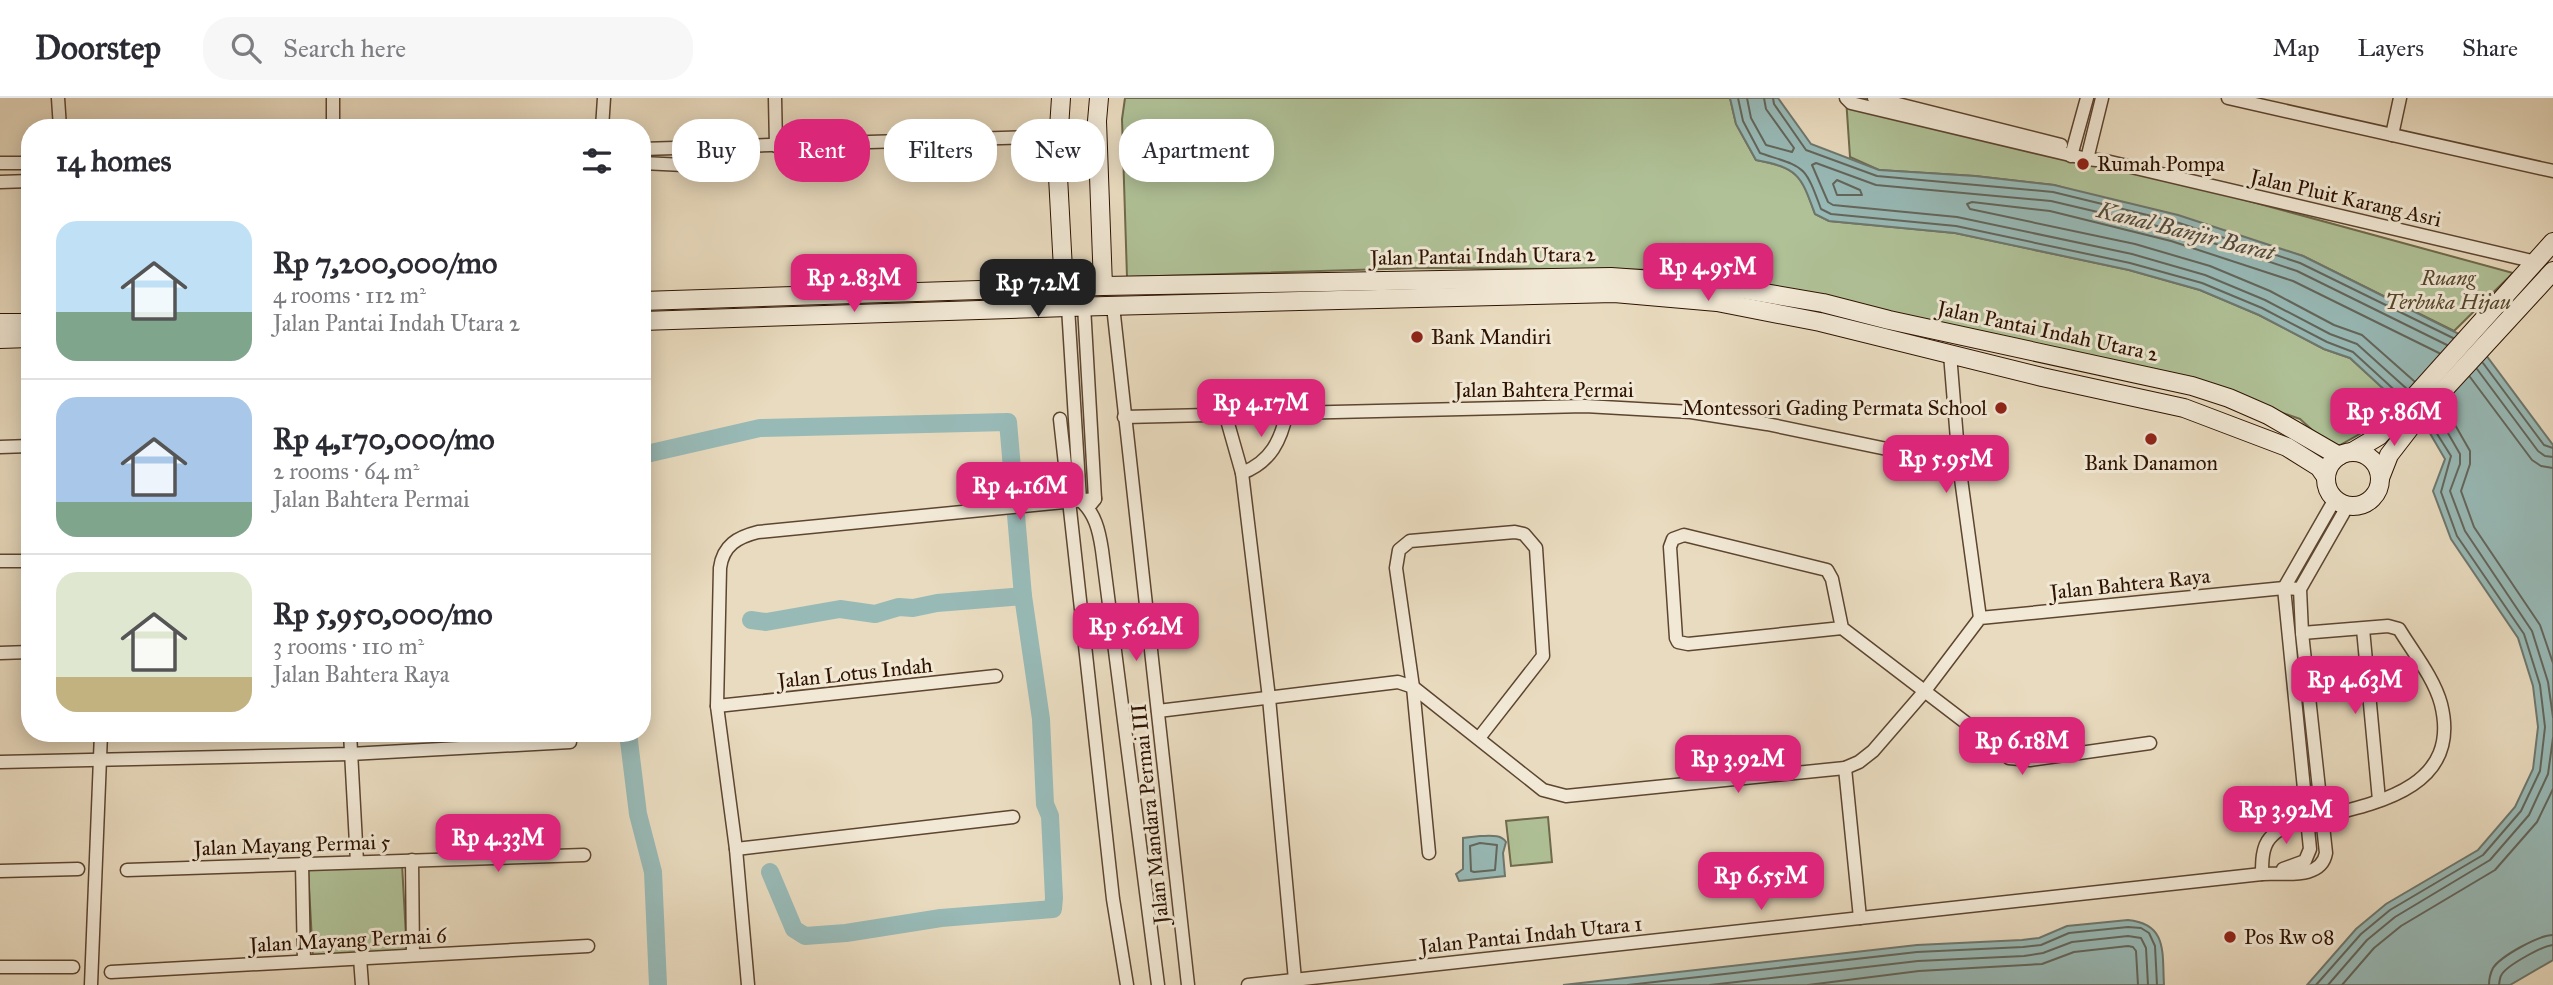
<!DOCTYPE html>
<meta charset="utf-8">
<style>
:root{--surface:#fff;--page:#f7f7f7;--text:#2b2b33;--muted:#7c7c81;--line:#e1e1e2;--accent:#db2777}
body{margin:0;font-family:"IM FELL Great Primer",serif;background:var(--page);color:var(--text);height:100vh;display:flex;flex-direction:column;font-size:26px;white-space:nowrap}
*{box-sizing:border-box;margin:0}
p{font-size:23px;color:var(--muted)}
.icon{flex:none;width:38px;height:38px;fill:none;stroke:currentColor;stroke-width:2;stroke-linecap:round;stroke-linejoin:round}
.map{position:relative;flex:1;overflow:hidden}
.side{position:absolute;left:21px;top:21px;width:630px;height:623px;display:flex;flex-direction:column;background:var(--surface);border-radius:28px;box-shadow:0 4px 18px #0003}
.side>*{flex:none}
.hud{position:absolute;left:672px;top:21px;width:665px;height:63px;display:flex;gap:14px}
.price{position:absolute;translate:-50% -60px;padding:0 16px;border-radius:14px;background:var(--accent);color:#fff;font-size:23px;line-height:46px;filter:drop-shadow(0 2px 4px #0008)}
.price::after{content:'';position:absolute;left:50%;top:42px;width:21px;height:16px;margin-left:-10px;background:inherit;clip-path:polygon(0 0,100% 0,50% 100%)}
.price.on{background:#222;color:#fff}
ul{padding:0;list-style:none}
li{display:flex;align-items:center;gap:21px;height:175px;padding:0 35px}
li+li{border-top:2px solid var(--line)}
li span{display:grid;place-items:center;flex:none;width:196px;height:140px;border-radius:21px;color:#555}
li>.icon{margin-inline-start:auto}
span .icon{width:84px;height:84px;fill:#fffc;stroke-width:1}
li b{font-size:30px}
h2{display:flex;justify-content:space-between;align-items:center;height:84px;padding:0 35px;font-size:30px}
.tag{padding:0 24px;border-radius:28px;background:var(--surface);box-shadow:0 4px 18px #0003;font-size:24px;line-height:63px}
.tag.on{background:var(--accent);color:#fff}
header{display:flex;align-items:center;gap:42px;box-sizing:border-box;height:98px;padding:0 35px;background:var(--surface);border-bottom:2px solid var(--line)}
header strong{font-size:33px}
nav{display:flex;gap:38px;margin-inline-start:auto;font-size:24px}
.search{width:490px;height:63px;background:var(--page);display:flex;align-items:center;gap:18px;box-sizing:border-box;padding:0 24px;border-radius:28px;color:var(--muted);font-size:26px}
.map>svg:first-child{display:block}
</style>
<header>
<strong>Doorstep</strong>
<div class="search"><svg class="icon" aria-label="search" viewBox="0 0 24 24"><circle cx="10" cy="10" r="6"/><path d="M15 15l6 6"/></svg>Search here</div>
<nav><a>Map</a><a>Layers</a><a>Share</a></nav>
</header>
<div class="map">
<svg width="2553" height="887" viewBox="0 0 2553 887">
<rect width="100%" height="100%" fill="#e9dbbf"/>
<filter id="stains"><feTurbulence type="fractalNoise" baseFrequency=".00286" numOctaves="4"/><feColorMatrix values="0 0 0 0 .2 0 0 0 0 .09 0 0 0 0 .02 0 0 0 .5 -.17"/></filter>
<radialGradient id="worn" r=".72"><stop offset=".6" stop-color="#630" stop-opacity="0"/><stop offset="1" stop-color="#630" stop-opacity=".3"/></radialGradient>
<g fill="#b0c197" stroke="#6f6a4c" stroke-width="2">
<path d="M1125,0H1730L1736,26L1756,62C1799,70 1801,77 1815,116L1829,123L1955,135L2129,172L2200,192L2259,217L2324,251L2350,260L2397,303L2365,333L2333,351L2300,321L2189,282L1941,226L1678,172L1420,170L1127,179L1122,21Z"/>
<path d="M1846,0H1871L2513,175L2454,233L2303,158L2054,87L1975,78L1879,72L1850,59Z"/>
<path d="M1548,719L1552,764L1511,768L1506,723Z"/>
<path d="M402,766L407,856L313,861L308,771Z"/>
</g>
<g fill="#98bab7" stroke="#6e776e" stroke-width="2">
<path d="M1730,0H1778L1811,46L1879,72L1975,78L2054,87L2178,117L2303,158L2477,245L2553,347V862L2510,887H2307L2356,831L2386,806L2478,752L2515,709L2533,671L2538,629L2533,588L2518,540L2451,441L2433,393L2445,361L2428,332L2350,260L2324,251L2259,217L2200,192L2129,172L1955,135L1829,123L1815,116C1801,78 1799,70 1756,62L1736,26Z"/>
<path d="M1480,738C1489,738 1501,736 1506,744L1503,755L1505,778L1459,783L1456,776L1463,771V740Z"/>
<path d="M2128,822C2168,826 2162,855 2164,887H1563L1917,847L2022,842L2039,840L2067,828Z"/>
</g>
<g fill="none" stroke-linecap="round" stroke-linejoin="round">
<g stroke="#63665c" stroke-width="2">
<path d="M1738,0L1743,23L1760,55C1805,70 1804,65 1821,111L1831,116L1956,128L2130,165L2202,185L2262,210L2327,244L2353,254L2401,298"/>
<path d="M1747,0L1751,20L1766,47L1792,54L1794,50L1766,11L1764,0"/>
<path d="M1773,0L1774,6L1806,52L1877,78L2053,94L2176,124L2300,165L2453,240"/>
<path d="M1837,82L1860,92L1862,97H1837L1833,86Z"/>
<path d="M2483,265L2544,347L2553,350"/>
<path d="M2477,271L2538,353L2545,358L2553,359"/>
<path d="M2470,279L2532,362L2541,368L2553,370"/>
<path d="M2414,283L2362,237L2334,227L2270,193L2210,168L2135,146L1970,111L1967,106L1972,104L2050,113L2171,143L2293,183L2439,255"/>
<path d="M2407,291L2357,246L2330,236L2265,202L2205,177L2132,156L1957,119L1833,107L1828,104L1812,67L1816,65L1876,87L2051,103L2174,132L2297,173L2447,247"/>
<path d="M2442,309L2450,318L2470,353V366L2461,393L2474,429L2540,527L2553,565"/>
<path d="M2435,317L2441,323L2460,356V366L2450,393L2465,433L2532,533L2548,584L2553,619"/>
<path d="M1480,745L1497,747L1495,772L1474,774L1471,773L1470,748Z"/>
<path d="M1628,887L1917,854L2023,849L2041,847L2069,835L2128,829L2141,830L2149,835L2155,848L2157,887"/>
<path d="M1710,887L1918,863L2024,858L2043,855L2072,844L2128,838L2141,840L2146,850L2148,887"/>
<path d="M1808,887L1919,873L2042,866L2074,854L2128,848L2133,849L2136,853L2138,887"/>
<path d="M2316,887L2361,836L2390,812L2483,757L2521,713L2540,673L2545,629L2540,587L2524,536L2457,438L2441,394L2451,358L2429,323"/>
<path d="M2328,887L2367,842L2395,819L2490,762L2529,717L2548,676L2553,640"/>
<path d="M2342,887L2374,850L2401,828L2495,772L2537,724L2553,691"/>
<path d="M2489,887C2489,881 2490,876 2493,870C2501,858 2539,837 2553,837"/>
<path d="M2499,887C2500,882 2499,880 2502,876C2508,867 2542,848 2553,847"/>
</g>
<g stroke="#98bab7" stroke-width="18">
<path d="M642,357L760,330L1008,324L1023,498L1041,621L1045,706L1050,718L1054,800L1053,811L941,820L846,835L805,838L794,831L770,774"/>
<path d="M751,522L766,524L840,511L875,516L899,509L913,510L937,505L1023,498"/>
<path d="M628,635L638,716L653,774L658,887"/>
</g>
<defs>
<g id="street">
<path d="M58,0L60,30"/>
<path d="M333,0V30"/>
<path d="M775,0L776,48"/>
<path d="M1846,0L1851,5L2087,61L2106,63L2536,164"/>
<path d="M1874,0L2061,47"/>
<path d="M2228,0L2553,73"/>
<path d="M602,30L604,0"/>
<path d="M2392,37L2400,0"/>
<path d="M642,51L1036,39"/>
<path d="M2071,58L2087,0"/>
<path d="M2087,61L2102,0"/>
<path d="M0,65H30"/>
<path d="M642,65L747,70"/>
<path d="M0,84L30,83"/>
<path d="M1084,208L1095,401L1091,406"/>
<path d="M1113,208L1188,887"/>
<path d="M1068,209L1080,402C1095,415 1099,432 1102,452L1158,887"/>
<path d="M1950,256L1959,366L1980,520"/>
<path d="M1225,315L1242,375L1269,600L1295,882"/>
<path d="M1124,319L1585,308L1691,314L1767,326L1959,366"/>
<path d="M1060,321L1113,801L1127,887"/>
<path d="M0,349L30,348"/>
<path d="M1242,375C1271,364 1281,342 1287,314"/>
<path d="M0,463H30"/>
<path d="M1842,530L1688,546L1678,544L1676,540L1670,449L1673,441L1684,437L1827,472L1832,481L1842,530L1978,634L2009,660L2030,662L2150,645"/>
<path d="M2363,531L2379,702"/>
<path d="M0,555L30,554"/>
<path d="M717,608L996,578"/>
<path d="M1158,613L1398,584L1413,589L1543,692L1566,698L1845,670L1859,664L1873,653L1924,594L1980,520L2284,490L2300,491"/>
<path d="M350,635L357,764"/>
<path d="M0,664L350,656L570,644"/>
<path d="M1845,670L1860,820"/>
<path d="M736,751L1013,719"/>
<path d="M1429,755L1413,589L1396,470L1399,452L1410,443L1515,434L1524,436L1536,450L1543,558L1479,640"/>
<path d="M412,762L413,857"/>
<path d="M302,766L304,863"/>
<path d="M2283,771L2305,763L2310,751L2284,490L2335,401"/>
<path d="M127,772L584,757"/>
<path d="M0,773L78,771"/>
<path d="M2262,776C2262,764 2262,749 2270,740C2283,725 2306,722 2324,718C2384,704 2461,686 2441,606C2434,580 2413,554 2399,531L2388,528L2302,535"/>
<path d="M360,860L362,887"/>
<path d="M0,869H73"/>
<path d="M111,874L588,848"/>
<path d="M91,887L101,635"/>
<path d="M748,887L736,751L717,608L720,470C723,447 738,439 758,434L1095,401"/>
<path d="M1248,887L2262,776C2282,774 2321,783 2326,755L2302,535L2300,491L2348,407"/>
</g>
<g id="secondary">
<path d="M1061,0L1057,60L1064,190"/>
<path d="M1099,0L1097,23L1103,188"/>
<path d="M642,203L1103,188L1611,179L1711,186L1823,205L1889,222L2192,288L2229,300L2268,317L2339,358"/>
<path d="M642,223L1068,209L1614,195L1717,204L1820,224L2042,279L2184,310L2287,349L2319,369L2326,379"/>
<path d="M0,225H30"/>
<path d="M0,241L30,240"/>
<path d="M2352,354L2379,338L2553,144"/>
<circle cx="2353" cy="381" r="27"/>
<path d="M2380,380L2389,357L2416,322L2553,173"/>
</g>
</defs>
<use href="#street" stroke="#5d4530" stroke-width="15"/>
<use href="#secondary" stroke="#2e1300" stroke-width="20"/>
<use href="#street" stroke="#f1e8d5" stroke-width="12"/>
<use href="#secondary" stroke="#f1e8d5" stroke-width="18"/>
</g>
<g fill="#8f2418" stroke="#f1e8d5" stroke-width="2.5">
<circle cx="2083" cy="66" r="7"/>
<circle cx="1417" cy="239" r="7"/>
<circle cx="2001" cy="310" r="7"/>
<circle cx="2151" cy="341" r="7"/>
<circle cx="2230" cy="839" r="7"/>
</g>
<g text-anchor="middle" stroke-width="6" stroke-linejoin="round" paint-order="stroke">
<g font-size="21" fill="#2e1300" stroke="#f1e8d5" text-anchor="start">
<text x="2097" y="73">Rumah Pompa</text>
<text x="1431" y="246">Bank Mandiri</text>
<text x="1987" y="317" text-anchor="end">Montessori Gading Permata School</text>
<text x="2151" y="372" text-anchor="middle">Bank Danamon</text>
<text x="2244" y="846">Pos Rw 08</text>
</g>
<g font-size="21" fill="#2e1300" stroke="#f1e8d5">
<text transform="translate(2346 100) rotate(13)" y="7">Jalan Pluit Karang Asri</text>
<text transform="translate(1483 158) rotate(-1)" y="7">Jalan Pantai Indah Utara 2</text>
<text transform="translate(2048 233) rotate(12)" y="7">Jalan Pantai Indah Utara 2</text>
<text x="1544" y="299">Jalan Bahtera Permai</text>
<text transform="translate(2130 486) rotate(-6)" y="7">Jalan Bahtera Raya</text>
<text transform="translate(855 575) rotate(-6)" y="7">Jalan Lotus Indah</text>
<text transform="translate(1150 716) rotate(-96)" y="7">Jalan Mandara Permai III</text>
<text transform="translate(292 747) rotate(-2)" y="7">Jalan Mayang Permai 5</text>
<text transform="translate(1531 837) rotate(-6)" y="7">Jalan Pantai Indah Utara 1</text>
<text transform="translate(348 842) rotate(-3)" y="7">Jalan Mayang Permai 6</text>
</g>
<g font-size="21" font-style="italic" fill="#55472d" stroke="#f1e8d5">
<text x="2448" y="187">Ruang<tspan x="2448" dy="24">Terbuka Hijau</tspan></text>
</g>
<g font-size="23" font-style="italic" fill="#534d40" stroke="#f1e8d5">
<text transform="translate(2186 133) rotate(14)" y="8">Kanal Banjir Barat</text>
</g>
</g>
<rect width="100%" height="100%" filter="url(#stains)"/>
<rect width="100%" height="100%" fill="url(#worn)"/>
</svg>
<b class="price" style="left:1708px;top:205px">Rp 4.95M</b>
<b class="price" style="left:854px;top:216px">Rp 2.83M</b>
<b class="price on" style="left:1038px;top:221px">Rp 7.2M</b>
<b class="price" style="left:1261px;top:341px">Rp 4.17M</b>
<b class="price" style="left:2394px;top:350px">Rp 5.86M</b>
<b class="price" style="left:1946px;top:397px">Rp 5.95M</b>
<b class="price" style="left:1020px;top:424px">Rp 4.16M</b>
<b class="price" style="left:1136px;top:565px">Rp 5.62M</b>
<b class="price" style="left:2355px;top:618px">Rp 4.63M</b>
<b class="price" style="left:2022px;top:679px">Rp 6.18M</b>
<b class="price" style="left:1738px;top:697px">Rp 3.92M</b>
<b class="price" style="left:2286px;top:748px">Rp 3.92M</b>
<b class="price" style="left:498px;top:776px">Rp 4.33M</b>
<b class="price" style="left:1761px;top:814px">Rp 6.55M</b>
<div class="hud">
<a class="tag">Buy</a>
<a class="tag on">Rent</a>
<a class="tag">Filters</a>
<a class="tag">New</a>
<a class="tag">Apartment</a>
</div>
<section class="side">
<h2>14 homes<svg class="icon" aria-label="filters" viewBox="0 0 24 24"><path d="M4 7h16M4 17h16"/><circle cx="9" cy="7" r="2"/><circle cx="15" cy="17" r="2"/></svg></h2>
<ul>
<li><span style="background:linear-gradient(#bfe0f5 65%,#7fa58c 0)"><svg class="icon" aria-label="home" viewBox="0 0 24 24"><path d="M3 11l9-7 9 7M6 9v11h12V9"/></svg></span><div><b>Rp 7,200,000/mo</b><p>4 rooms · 112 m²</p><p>Jalan Pantai Indah Utara 2</p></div></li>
<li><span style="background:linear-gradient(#a9c7e8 75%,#7fa58c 0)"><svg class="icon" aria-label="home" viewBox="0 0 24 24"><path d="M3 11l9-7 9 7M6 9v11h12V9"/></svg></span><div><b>Rp 4,170,000/mo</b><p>2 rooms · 64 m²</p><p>Jalan Bahtera Permai</p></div></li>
<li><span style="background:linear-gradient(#dfe7d0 75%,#c2b280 0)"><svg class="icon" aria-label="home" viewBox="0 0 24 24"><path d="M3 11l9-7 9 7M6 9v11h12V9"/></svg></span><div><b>Rp 5,950,000/mo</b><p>3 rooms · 110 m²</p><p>Jalan Bahtera Raya</p></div></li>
</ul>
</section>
</div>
